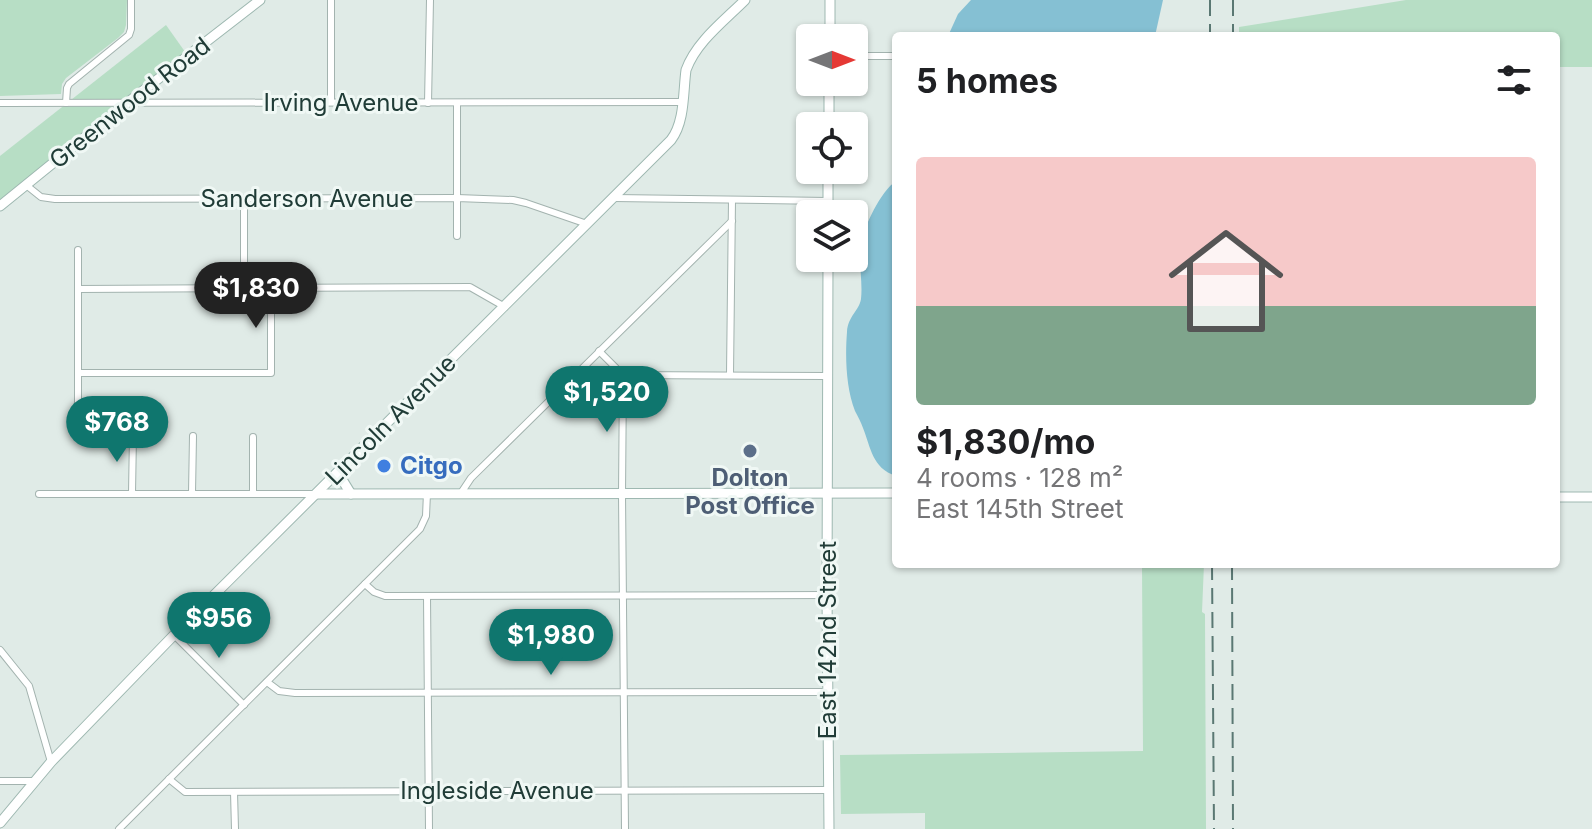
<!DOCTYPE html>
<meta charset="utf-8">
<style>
:root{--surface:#fff;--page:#f6f6f6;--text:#202124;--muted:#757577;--line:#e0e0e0;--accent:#0f766e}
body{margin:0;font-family:Inter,sans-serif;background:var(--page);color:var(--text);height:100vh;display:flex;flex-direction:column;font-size:30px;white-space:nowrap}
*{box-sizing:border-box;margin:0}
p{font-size:26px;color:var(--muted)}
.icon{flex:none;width:44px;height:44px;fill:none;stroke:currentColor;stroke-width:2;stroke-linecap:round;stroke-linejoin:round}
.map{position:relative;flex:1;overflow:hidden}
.drawer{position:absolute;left:892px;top:32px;width:668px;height:536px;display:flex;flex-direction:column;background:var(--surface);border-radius:8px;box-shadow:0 2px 6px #0004}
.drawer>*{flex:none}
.needle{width:52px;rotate:90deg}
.tools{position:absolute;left:796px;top:24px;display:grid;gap:16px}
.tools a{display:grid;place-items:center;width:72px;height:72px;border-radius:8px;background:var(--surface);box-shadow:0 2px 6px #0004;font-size:40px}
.price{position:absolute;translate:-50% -68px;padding:0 18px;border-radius:28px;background:var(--accent);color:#fff;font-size:26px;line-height:52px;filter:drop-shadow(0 2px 4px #0008)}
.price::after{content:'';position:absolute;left:50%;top:48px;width:24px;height:18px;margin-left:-12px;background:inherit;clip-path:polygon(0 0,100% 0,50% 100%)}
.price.active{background:#222;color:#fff}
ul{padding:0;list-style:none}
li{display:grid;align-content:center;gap:16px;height:424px;padding:0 24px}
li+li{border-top:2px solid var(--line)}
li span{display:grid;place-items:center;height:248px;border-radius:8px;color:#555}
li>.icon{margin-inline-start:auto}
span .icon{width:144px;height:144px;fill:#fffc;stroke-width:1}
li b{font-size:34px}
h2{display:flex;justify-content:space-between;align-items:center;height:96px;padding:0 24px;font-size:34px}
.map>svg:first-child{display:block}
</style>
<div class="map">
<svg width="1592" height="829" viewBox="0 0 1592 829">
<rect width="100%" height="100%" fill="#e0ebe7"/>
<g fill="#b7dec5">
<path d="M0,0H127L126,25L124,32L118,38L66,78L62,84L61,94L0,96Z"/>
<path d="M1406,0H1592V67H1556V36H1239V27Z"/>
<path d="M166,25L188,56L0,204V156Z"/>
<path d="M1142,564H1204L1202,612L1205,614L1206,829H925V813L841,814L840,755L1143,751Z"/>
</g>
<g fill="#85c0d3">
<path d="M971,0H1163L1155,36H948L958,14Z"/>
<path d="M896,181V476C872,468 871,448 863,428C861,422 858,417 855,411C846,388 845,357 847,332C848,316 859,311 861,299C863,281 858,262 861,244C864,226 881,191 896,181Z"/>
</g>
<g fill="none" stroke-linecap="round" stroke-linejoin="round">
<defs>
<g id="street">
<path d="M854,56H896"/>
<path d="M331,102V0"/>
<path d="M0,103L682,102"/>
<path d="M66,103L67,88L69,84L129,35L131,29V0"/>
<path d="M428,103L430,0"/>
<path d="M26,185L41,197L55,199L457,198L513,200L526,203L587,224"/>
<path d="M614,198L828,201"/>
<path d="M457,236V103"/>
<path d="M78,250V410"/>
<path d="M244,287V199"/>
<path d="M78,289L470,287L505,307"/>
<path d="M599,351L623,375L827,376"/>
<path d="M78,373H271V287"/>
<path d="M623,375L622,494L625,829"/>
<path d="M730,375L732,200"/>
<path d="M253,492V437"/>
<path d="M132,493L133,435"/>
<path d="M192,493L193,436"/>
<path d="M461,493L471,478L732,221"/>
<path d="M39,494H317"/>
<path d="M365,584L374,592L385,596L827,595"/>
<path d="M427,596L429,829"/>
<path d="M174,635L244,705"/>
<path d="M0,650L29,686L51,762"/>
<path d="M267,682L279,691L295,693L828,692"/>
<path d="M169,779L185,792L829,790"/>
<path d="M0,781H35"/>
<path d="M234,792L235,829"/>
<path d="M119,829L420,529L426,516L427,493"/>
</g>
<g id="secondary">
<path d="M830,38V0"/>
<path d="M829,126V82"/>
<path d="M0,206L127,103L260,0"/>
<path d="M828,214V170"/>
<path d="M828,258L827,595L829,829"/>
<path d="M340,470L343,481L351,494"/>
<path d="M317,494L896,493"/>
<path d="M1556,497H1592"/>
<path d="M0,823L51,762L174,635L671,140C685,122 683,92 686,70C696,42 724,21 745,0"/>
</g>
</defs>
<use href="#street" stroke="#a3b3af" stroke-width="8"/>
<use href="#secondary" stroke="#9eb8b1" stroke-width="11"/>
<use href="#street" stroke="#fff" stroke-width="6"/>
<use href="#secondary" stroke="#fff" stroke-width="9"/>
<g stroke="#5a7873" stroke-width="2" stroke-dasharray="16 8" stroke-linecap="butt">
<path d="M1210,0V36"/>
<path d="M1233,0V36"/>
<path d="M1212,564L1214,829"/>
<path d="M1232,564L1233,829"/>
</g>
</g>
<circle fill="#5c6f8a" stroke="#f0f8f5" stroke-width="3" cx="750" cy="451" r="8"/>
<circle fill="#3f7fe0" stroke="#f0f8f5" stroke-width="3" cx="384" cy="466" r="8"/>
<g text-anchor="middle" stroke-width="6" stroke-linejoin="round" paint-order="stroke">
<g font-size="24" fill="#203c37" stroke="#f0f8f5">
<text transform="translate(130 103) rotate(-38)" y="8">Greenwood Road</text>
<text x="341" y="111">Irving Avenue</text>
<text x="307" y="207">Sanderson Avenue</text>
<text transform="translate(391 420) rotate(-45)" y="8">Lincoln Avenue</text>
<text transform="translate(828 640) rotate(-90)" y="8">East 142nd Street</text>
<text x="497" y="799">Ingleside Avenue</text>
</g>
<g font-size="24" font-weight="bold" fill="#366cbe" stroke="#f0f8f5" text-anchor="start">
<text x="400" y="474">Citgo</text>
</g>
<g font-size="24" font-weight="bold" fill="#4e5e75" stroke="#f0f8f5">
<text x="750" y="486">Dolton<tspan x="750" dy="28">Post Office</tspan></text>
</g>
</g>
</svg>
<div class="tools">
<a><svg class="needle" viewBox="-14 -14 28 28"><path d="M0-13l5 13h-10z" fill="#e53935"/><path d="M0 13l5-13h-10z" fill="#757577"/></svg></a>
<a><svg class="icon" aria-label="locate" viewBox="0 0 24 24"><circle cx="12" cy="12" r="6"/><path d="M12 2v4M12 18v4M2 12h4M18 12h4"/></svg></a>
<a><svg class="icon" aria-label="layers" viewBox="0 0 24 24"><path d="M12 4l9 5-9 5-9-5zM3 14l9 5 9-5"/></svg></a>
</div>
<b class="price active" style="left:256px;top:330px">$1,830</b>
<b class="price" style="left:607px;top:434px">$1,520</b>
<b class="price" style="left:117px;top:464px">$768</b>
<b class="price" style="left:219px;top:660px">$956</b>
<b class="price" style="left:551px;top:677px">$1,980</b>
<section class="drawer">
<h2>5 homes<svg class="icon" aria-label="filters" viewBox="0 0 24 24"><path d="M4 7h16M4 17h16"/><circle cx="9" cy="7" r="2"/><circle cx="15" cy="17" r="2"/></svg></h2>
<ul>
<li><span style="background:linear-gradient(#f6c9c9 60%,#7fa58c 0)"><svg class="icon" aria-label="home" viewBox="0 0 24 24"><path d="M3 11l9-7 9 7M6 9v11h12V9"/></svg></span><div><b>$1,830/mo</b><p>4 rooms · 128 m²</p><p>East 145th Street</p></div></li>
</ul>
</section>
</div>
